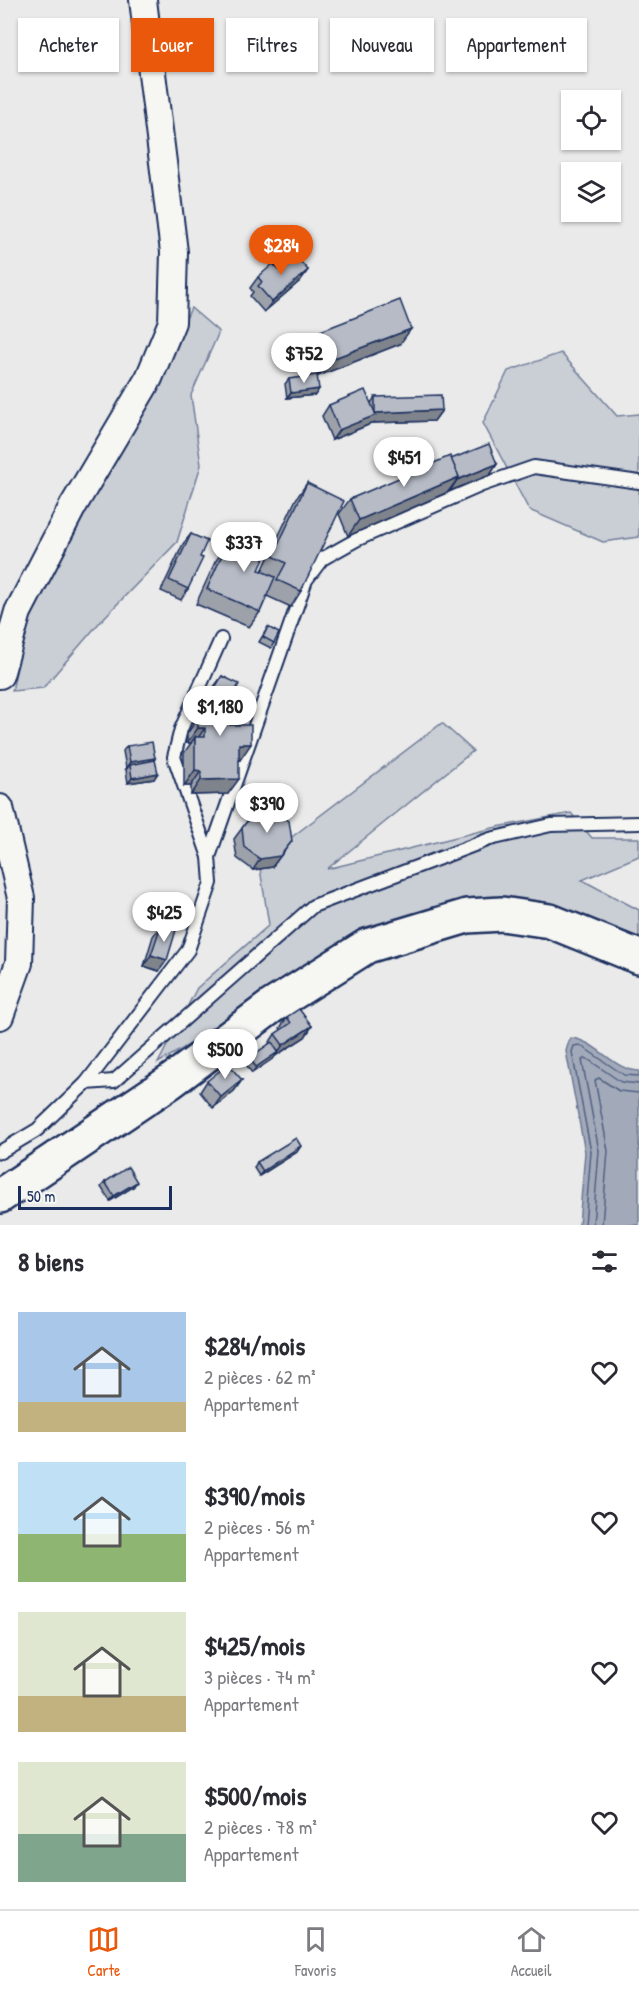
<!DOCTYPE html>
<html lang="fr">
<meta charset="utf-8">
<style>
:root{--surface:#fff;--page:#f7f7f7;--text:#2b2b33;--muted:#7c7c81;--line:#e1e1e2;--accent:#ea580c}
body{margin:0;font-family:"Patrick Hand",sans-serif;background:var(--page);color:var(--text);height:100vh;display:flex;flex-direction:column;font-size:22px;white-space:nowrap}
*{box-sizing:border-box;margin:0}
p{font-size:20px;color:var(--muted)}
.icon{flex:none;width:33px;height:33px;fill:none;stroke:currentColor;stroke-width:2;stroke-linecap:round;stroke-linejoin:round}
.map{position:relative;height:1225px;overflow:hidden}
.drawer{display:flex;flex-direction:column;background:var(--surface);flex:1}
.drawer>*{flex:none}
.top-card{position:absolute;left:18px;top:18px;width:603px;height:54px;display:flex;gap:12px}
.tools{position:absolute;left:561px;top:90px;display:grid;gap:12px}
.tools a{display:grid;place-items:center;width:60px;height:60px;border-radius:0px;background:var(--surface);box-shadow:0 2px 4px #0004;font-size:30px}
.scale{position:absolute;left:18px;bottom:15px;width:154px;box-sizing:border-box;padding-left:6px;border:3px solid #1b2f5e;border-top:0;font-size:16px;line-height:21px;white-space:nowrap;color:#1b2f5e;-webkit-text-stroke:4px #f6f6f2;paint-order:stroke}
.price{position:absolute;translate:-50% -51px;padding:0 14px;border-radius:21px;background:#fff;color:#222;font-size:20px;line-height:39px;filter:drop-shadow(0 2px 3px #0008)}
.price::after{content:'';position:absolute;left:50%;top:36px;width:18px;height:14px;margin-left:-9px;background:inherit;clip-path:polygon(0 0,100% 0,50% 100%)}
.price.active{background:var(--accent);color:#fff}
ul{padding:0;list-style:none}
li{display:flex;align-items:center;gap:18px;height:150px;padding:0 18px}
li span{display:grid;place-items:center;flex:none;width:168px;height:120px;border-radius:0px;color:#555}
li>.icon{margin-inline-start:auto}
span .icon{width:72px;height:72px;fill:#fffc;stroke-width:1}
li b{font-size:26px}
h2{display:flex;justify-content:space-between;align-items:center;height:72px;padding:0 18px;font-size:26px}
.tag{padding:0 21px;border-radius:0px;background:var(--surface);box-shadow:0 2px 4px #0004;font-size:21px;line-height:54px}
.tag.active{background:var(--accent);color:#fff}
.menu{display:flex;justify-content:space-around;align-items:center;height:84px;border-top:2px solid var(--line);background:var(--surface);font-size:16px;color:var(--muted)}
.menu a{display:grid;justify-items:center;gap:3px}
.menu .active{color:var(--accent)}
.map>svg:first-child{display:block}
</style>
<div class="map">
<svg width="639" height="1225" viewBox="0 0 639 1225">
<rect width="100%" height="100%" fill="#e9eae9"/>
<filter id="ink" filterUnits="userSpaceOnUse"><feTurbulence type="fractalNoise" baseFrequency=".0167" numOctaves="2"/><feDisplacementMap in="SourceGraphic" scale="12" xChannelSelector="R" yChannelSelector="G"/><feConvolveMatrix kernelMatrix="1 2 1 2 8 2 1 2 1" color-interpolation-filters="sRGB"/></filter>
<g filter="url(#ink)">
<g fill="#caced5" stroke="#727e9a" stroke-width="1.5">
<path d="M191,308L219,332L191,395L201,465L177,542L100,622L43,688L12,691L29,611L159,378Z"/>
<path d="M561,353L617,416L639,414V537L603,542L529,510L483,423L508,371Z"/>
<path d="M442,723L473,751L327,869L497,827L571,813L592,838H639V856L582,880L639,910V942L403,919L158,1063L197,988L269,925L259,862Z"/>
</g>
<path fill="#a2aaba" stroke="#6c7995" stroke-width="1.5" d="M570,1038C597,1040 612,1070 639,1071V1225H579L585,1152L566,1051Z"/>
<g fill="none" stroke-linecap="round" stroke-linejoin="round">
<g stroke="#516083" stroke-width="1.5">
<path d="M585,1225L591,1152L572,1052L574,1046L580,1045L624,1075L639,1076"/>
<path d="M593,1225L599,1151L582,1060L586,1058L621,1082L639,1084"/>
<path d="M602,1225L608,1151L595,1080L599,1078L619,1091L639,1093"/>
</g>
<defs>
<g id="service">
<path d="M209,857L306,580L322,559L356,540L482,485L534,467L639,482"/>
<path d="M86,1083L114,1081L313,906L490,839L551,825L639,823"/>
<path d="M0,1152L37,1130L86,1083L188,950L211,883L209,857L174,757L181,729L221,639"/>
</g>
<g id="minor">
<path d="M0,675L18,612L73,506L149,378L172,322L174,252L143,0"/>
<path d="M0,808L21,898L19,963L0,1016"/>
</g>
<path id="secondary" d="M0,1196L170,1082L272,1006L367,946L467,916L502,914L550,921L639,957"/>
</defs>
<use href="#service" stroke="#1b2f5e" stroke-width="16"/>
<use href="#minor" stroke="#1b2f5e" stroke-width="30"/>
<use href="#secondary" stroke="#1b2f5e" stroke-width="38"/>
<use href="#service" stroke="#f6f6f2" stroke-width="12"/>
<use href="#minor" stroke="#f6f6f2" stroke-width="26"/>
<use href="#secondary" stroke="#f6f6f2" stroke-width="33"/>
</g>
<g fill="#9da1aa" stroke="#1b2f5e" stroke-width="1.5">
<path d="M279,261L308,270L300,281L264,312L250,296L253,292L250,288L258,277L275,266Z"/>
<path d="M318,332L400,344L318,376L307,347Z"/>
<path d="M289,379L319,389L315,395L287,398L285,384Z"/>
<path d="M375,397L442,410L434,421L370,423L368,425L332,440L322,416L329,405L371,403Z"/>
<path d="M451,459L497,464L490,475L450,490L448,492L348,536L339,514L350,499Z"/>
<path d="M307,483L301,591L291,607L267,596L260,612L249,627L196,604L215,562L226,546L237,551L241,544L251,529L259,570L262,571L296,499Z"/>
<path d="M191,534L200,557L188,589L181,600L161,591L183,544Z"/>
<path d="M268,627L274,643L271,648L259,642Z"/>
<path d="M222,676L232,698L229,703L230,725L240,760H239L228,794L191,795V786H184V753L191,743H187V734L193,725V722L211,691Z"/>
<path d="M127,746L155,758L153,760L154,779L128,783L126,770L128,767L126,768L123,751Z"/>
<path d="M254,812L284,851L272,867L253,870L237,858L234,839Z"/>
<path d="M161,925L159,971L144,966L153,936Z"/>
<path d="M287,1017L312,1026L305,1037L275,1056L252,1073L245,1063L249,1058L268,1045L275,1034L281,1030L280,1028Z"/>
<path d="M242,1080L234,1091L213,1108L200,1092L207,1081Z"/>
<path d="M297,1152L259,1176L254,1168L257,1162Z"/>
<path d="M105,1182L133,1187L110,1201L101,1187Z"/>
</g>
<g fill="#7f838b" stroke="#1b2f5e" stroke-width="1.5">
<path d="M308,270L300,281L264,312L272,302Z"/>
<path d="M411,329L400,344L318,376L329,360Z"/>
<path d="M319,389L315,395L287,398L291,393Z"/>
<path d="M442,410L434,421L370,423L368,425L332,440L339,430L375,413Z"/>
<path d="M497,464L490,475L450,491L457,480Z"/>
<path d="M459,477L448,492L348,536L359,520Z"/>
<path d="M198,728H205L195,742V737L191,743H187Z"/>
<path d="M239,744H251L240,760H228Z"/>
<path d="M155,758L151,763L130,765L128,767L126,768L130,762Z"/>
<path d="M195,770L201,771L191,786H184Z"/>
<path d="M158,773L154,779L128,783L132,778Z"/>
<path d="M239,779L228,794L191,795L201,780Z"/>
<path d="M292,841L272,867L253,870L260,859Z"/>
<path d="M151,955L167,960L159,971L144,966Z"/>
<path d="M312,1026L305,1037L275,1056L283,1045Z"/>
<path d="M278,1052L274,1058L252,1073L256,1067Z"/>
<path d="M242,1080L234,1091L213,1108L221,1097Z"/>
<path d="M301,1146L297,1152L259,1176L263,1171Z"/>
<path d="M137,1182L133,1187L110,1201L114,1196Z"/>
</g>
<g fill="#b6bbc6" stroke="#1b2f5e" stroke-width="1.5">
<path d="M291,251L308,270L272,302L258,286L262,282L258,277L273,264L279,270L283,266L279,261Z"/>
<path d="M400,300L411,329L329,360L318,332Z"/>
<path d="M317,375L319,389L291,393L289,379Z"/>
<path d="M365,390L376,415L339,430L329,405Z"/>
<path d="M441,395L442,410L375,413V397Z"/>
<path d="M489,444L497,464L457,480L459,477L451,459Z"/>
<path d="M450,456L459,477L359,520L350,499Z"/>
<path d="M307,483L344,501L301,591L277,580L286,563L273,556Z"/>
<path d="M251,529L273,538L259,570L275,577L260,612L207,589L226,546L241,553Z"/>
<path d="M191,534L207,541L200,557L203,558L188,589L169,580Z"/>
<path d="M268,627L279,633L274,643L263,637Z"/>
<path d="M222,676L239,684L232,698L221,692L216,703H230V725H251V744H239V779L201,780V771L195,770V737H205V728H198V718H204V706Z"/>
<path d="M152,742L155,758L130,762L127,746Z"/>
<path d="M155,760L158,773L132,778L130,765Z"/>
<path d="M273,809L289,821L292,841L280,856L260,859L244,847L242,828L254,812Z"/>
<path d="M161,925L176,930L167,960L151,955Z"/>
<path d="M299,1009L312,1026L283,1045L275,1034L291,1023L287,1017Z"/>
<path d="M272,1042L278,1052L256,1067L249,1058Z"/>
<path d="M228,1064L242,1080L221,1097L207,1081Z"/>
<path d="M296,1138L301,1146L263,1171L257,1162Z"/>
<path d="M128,1167L137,1182L114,1196L105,1182Z"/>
</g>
</g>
</svg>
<div class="tools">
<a><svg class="icon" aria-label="locate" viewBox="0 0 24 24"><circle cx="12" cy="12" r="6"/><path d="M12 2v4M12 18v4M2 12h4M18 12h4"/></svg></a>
<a><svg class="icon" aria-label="layers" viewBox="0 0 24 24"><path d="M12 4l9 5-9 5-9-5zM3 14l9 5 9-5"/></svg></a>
</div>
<div class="scale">50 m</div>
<b class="price active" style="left:281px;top:276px">$284</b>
<b class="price" style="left:304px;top:384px">$752</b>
<b class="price" style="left:404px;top:488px">$451</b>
<b class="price" style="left:244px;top:573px">$337</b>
<b class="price" style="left:220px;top:737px">$1,180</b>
<b class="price" style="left:267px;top:834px">$390</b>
<b class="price" style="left:164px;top:943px">$425</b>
<b class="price" style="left:225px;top:1080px">$500</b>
<div class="top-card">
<a class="tag">Acheter</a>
<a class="tag active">Louer</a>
<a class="tag">Filtres</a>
<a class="tag">Nouveau</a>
<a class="tag">Appartement</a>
</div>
</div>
<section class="drawer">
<h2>8 biens<svg class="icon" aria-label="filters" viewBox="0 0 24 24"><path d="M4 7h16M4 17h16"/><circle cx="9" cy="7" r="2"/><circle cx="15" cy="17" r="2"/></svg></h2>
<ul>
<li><span style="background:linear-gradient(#a9c7e8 75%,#c2b280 0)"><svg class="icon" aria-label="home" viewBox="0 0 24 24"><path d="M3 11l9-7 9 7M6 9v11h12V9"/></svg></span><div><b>$284/mois</b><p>2 pièces · 62 m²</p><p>Appartement</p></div><svg class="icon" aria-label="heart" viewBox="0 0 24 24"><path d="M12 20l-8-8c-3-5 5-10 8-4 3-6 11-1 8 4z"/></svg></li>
<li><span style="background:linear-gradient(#bfe0f5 60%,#8fb573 0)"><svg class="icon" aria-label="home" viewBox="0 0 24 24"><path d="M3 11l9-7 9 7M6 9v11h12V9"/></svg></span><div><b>$390/mois</b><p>2 pièces · 56 m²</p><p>Appartement</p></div><svg class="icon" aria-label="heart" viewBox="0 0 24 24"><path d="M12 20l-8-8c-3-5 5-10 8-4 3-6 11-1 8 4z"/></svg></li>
<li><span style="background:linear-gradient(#dfe7d0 70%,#c2b280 0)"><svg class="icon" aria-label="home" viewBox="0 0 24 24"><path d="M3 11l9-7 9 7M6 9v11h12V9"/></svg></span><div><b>$425/mois</b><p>3 pièces · 74 m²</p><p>Appartement</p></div><svg class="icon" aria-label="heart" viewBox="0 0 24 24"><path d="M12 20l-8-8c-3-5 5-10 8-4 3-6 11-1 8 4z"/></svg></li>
<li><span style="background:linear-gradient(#dfe7d0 60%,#7fa58c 0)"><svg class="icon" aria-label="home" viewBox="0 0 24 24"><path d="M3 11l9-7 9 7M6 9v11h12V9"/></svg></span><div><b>$500/mois</b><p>2 pièces · 78 m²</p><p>Appartement</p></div><svg class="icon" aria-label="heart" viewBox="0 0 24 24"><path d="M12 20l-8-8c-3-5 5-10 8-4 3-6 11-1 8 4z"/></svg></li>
</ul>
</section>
<nav class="menu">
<a class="active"><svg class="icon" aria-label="map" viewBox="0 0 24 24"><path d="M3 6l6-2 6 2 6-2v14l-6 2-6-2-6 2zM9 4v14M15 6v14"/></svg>Carte</a>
<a><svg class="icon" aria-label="saved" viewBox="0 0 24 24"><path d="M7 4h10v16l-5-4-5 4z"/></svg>Favoris</a>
<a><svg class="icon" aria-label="home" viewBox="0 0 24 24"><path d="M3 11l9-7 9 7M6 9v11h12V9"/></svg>Accueil</a>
</nav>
